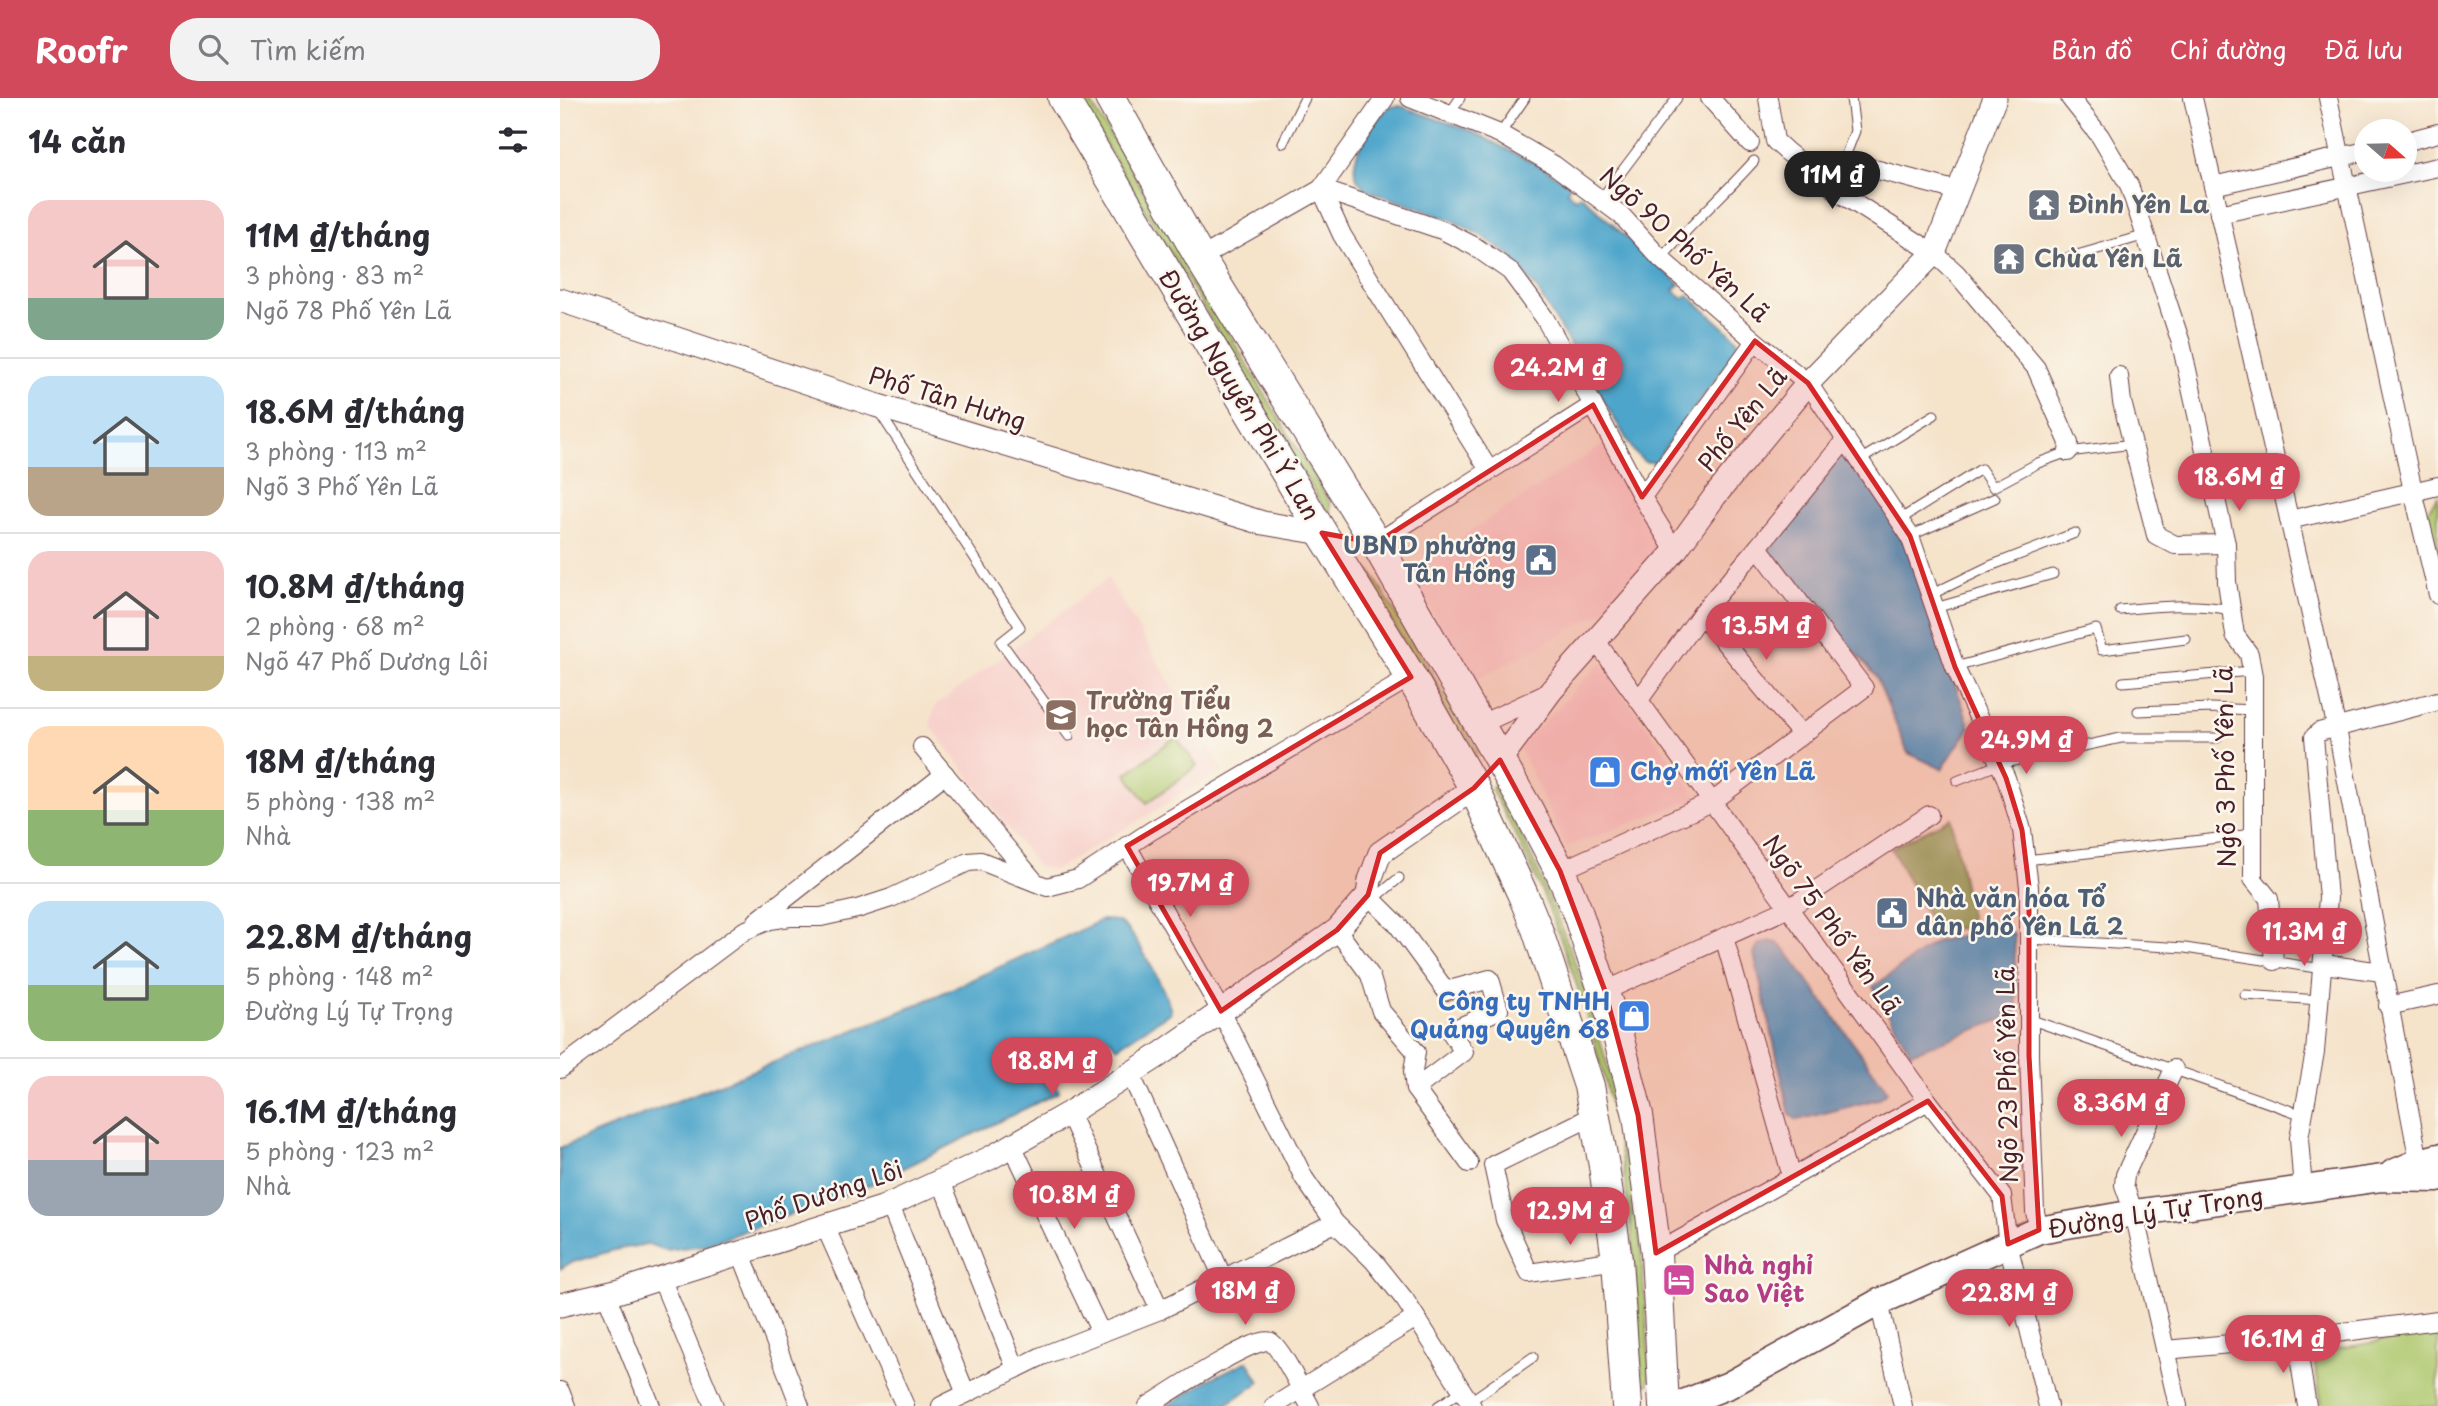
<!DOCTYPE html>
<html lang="vi">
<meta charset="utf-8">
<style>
:root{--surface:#fff;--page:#f2f2f3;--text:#2b2b33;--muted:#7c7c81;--line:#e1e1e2;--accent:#d1495b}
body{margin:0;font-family:"Playpen Sans",sans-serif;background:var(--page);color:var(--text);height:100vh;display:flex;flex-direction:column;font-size:26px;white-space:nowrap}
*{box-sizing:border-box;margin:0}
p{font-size:23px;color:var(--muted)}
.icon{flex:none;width:38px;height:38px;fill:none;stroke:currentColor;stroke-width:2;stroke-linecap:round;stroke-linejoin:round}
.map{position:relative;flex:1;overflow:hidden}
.drawer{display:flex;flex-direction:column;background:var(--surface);width:560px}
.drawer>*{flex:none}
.needle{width:46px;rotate:110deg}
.fabs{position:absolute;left:1794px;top:21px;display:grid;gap:14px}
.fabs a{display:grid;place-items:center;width:63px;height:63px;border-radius:50%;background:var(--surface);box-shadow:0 7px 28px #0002;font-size:35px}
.price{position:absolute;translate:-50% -60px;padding:0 16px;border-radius:24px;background:var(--accent);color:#fff;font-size:23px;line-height:46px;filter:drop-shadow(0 2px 4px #0008)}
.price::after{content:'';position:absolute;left:50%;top:42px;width:21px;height:16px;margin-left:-10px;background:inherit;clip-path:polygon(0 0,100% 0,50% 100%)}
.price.active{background:#222;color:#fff}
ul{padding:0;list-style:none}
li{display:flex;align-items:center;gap:21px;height:175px;padding:0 28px}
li+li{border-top:2px solid var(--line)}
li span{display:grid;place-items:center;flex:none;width:196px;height:140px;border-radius:21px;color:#555}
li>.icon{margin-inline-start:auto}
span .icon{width:84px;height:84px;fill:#fffc;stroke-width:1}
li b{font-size:30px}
h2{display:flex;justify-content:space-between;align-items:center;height:84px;padding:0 28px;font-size:30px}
header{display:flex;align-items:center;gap:42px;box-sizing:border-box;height:98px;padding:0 35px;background:var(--accent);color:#fff}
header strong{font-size:33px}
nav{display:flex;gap:38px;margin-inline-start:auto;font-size:24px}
.search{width:490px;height:63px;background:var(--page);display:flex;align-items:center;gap:18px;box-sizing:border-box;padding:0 24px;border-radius:28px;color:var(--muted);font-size:26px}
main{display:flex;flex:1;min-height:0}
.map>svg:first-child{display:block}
</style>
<header>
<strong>Roofr</strong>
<div class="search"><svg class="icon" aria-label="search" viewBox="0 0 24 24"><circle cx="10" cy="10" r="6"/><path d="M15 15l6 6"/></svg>Tìm kiếm</div>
<nav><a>Bản đồ</a><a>Chỉ đường</a><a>Đã lưu</a></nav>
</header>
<main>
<section class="drawer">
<h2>14 căn<svg class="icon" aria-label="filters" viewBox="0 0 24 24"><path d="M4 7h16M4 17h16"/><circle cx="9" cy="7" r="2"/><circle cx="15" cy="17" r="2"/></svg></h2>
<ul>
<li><span style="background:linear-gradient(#f6c9c9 70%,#7fa58c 0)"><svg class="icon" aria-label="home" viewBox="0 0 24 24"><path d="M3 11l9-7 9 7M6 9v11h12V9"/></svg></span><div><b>11M ₫/tháng</b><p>3 phòng · 83 m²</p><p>Ngõ 78 Phố Yên Lã</p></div></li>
<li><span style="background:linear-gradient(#bfe0f5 65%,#b9a48a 0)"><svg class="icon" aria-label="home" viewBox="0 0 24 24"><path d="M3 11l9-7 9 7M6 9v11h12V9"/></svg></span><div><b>18.6M ₫/tháng</b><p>3 phòng · 113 m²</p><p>Ngõ 3 Phố Yên Lã</p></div></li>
<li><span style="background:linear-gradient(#f6c9c9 75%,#c2b280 0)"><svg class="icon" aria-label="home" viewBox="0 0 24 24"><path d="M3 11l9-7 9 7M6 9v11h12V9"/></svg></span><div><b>10.8M ₫/tháng</b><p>2 phòng · 68 m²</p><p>Ngõ 47 Phố Dương Lôi</p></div></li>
<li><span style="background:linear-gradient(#ffd9b3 60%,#8fb573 0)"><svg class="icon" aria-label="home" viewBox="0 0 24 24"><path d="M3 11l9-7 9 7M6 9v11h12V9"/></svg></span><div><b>18M ₫/tháng</b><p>5 phòng · 138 m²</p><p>Nhà</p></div></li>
<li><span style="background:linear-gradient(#bfe0f5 60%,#8fb573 0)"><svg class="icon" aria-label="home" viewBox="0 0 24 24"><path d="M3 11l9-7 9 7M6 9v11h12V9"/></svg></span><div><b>22.8M ₫/tháng</b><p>5 phòng · 148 m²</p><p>Đường Lý Tự Trọng</p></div></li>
<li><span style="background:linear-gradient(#f6c9c9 60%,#9aa5b1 0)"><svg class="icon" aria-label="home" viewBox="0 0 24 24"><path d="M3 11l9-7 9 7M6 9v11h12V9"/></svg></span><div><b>16.1M ₫/tháng</b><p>5 phòng · 123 m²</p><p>Nhà</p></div></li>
</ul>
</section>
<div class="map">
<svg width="1878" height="1308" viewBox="0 0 1878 1308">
<rect width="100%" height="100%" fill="#fbf7ec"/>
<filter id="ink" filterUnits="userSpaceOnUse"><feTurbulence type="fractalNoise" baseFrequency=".0143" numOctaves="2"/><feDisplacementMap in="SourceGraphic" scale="14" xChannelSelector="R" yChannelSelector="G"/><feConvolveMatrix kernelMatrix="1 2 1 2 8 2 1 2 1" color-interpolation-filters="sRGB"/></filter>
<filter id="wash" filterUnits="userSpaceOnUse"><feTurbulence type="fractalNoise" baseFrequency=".00686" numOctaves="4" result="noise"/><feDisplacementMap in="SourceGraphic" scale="28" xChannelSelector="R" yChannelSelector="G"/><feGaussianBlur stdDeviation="1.57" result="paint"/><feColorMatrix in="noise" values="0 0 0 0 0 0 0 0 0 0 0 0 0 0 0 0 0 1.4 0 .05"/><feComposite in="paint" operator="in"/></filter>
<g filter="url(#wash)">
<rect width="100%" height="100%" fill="#f5e3ca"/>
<g fill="#f7d0ca">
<path d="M1046,345L1107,452L1046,512L911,585L850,472Z"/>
<path d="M548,480L663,672L495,772L478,769L370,627L375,608Z"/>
<path d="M1041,565L1138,700L1006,749L959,649Z"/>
</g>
<g fill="#aec76d" stroke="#7c734c" stroke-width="2">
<path d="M518,0H528L770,406V413H766Z"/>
<path d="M1878,398V468L1867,414Z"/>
<path d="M806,471L811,474L917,652L916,658H912L803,475Z"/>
<path d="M616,639L637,668L587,705L566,676Z"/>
<path d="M934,688L938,690C1007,825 1055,959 1076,1110C1084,1166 1086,1223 1090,1279L1088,1287L1082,1285C1078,1213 1075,1141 1063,1069C1042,946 995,803 933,695L932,690Z"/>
<path d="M1878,1233V1308H1762L1753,1255Z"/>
</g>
<path fill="#8aac60" stroke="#6a6646" stroke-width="2" d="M1391,720L1412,829L1375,833L1331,750Z"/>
<g fill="#4ea5cb" stroke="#4c627b" stroke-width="2">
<path d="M840,8L911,33L982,69L1010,87L1007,93L1015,101L1021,97L1092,163L1120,186L1114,192L1123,201L1128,197L1176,240L1178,244L1176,253L1095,364H1085L1075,355L976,190L950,157L922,138L892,122L807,92C803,88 798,84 796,78C788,57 815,22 829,9Z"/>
<path d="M1280,356L1337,420L1410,629L1382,671L1348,655L1316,578L1208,453Z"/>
<path d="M542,822C547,822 554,822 558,824C575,831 607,896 611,914L557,949L549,940H540L491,974L499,994L301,1091L145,1147L106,1152L88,1146L54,1152L10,1165L0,1171V1050L352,909Z"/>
<path d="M1413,835H1454L1457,916L1351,955L1313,889L1377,843Z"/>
<path d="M1208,843L1217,845L1227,854L1327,992L1325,996L1318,1001L1238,1022L1230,1017L1194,856L1198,847Z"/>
<path d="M688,1263L700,1284L664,1308H607L652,1280Z"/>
</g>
</g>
<g filter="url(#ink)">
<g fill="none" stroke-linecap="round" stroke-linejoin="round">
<defs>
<g id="service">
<path d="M890,15L900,0"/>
<path d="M940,36L965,0"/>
<path d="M723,45L745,0"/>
<path d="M1273,90L1295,33L1291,0"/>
<path d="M1041,101L1117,0"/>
<path d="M1101,161C1130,126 1164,97 1194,63"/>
<path d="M1500,162L1586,137"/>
<path d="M318,312L460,529L441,544L509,638"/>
<path d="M1300,362L1374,317"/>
<path d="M1339,422L1421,371L1433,389L1478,365L1508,354L1573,346"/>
<path d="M1350,438L1435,400"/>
<path d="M1370,497L1430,468L1515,435"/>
<path d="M1375,510L1493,476"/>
<path d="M1560,512C1597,508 1634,505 1671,512"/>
<path d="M1395,569L1536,531L1542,552L1626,541"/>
<path d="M1563,584L1692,573"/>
<path d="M1578,613L1651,610L1693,612"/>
<path d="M1397,683L1440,666L1561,640H1657"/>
<path d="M1466,762L1693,736"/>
<path d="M813,802L839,780"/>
<path d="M1469,841L1625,850L1763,871"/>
<path d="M1685,897L1760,902"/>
<path d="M1469,921L1743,1017"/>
<path d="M909,1304L973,1259"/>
<path d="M878,1308L902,1293"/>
</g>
<g id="minor">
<path d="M850,0L940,36L994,67L1061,117L1101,161L1195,243L1248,285L1350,438L1395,569L1446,680L1462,732L1469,789V958L1475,1114L1479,1132"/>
<path d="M1150,0L1190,45"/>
<path d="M1208,0L1215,43L1226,53L1278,94L1374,155L1397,176L1476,270L1509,345L1508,354"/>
<path d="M1510,0L1540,38L1569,87L1621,245L1666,446L1667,484L1675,537L1689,556L1693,578V781L1709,801L1714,863"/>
<path d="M1633,0L1777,631L1859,1064"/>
<path d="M1768,0L1853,393L1878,497"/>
<path d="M1844,44L1878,35"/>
<path d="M1299,67L1398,93"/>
<path d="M1653,88L1806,53"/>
<path d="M761,91L882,132L914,148L950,173L984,219L1033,307"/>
<path d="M761,91L782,137L929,372"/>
<path d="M1659,116L1878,69"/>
<path d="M640,160L761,91L825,0"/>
<path d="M1559,278L1562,304L1596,437L1615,447L1666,446"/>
<path d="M1082,399L1195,243"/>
<path d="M1729,422L1878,388"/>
<path d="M816,445L1033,307L1082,399L1115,453"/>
<path d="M1141,516L1241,636"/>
<path d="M1036,543L1368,1003L1442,1098L1448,1146L1488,1308"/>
<path d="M1079,602L1141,516L1198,449"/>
<path d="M921,626L988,595"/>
<path d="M362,649L475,784"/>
<path d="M567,748L661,913L744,1080L775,1125L813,1162L845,1202L912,1308"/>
<path d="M1000,773L1152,704L1304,590L1198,449L1286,341"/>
<path d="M808,797L837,826L886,893L930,881L939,912L890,933L904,954L855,991"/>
<path d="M197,823L385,676"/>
<path d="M777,832L810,877L821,913L856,954L853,974L855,991L909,1065"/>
<path d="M1164,839L1232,1079"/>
<path d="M1764,866L1822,874"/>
<path d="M1045,893L1229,810L1369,717"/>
<path d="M1828,908L1878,897"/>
<path d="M0,971L184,833L210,822L230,819H261L297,811L331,800L408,764L421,763L487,789L518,781L591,733L851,579"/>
<path d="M1614,971L1565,1077L1564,1087L1574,1115L1618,1308"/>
<path d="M570,975L664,1182"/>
<path d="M509,1015L600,1212"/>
<path d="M1035,1017L933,1067L945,1122L969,1175L1057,1162"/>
<path d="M452,1047L541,1235"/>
<path d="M381,1083L456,1271"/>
<path d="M1743,1092L1739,1040L1755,954L1768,800L1754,639L1759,634L1878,603"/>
<path d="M330,1107L406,1296"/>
<path d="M265,1128L345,1308"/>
<path d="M181,1155L240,1308"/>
<path d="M1096,1155L1368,1003"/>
<path d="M101,1180L154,1308"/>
<path d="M46,1196L91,1308"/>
<path d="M1319,1204L1343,1308"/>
<path d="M1736,1240L1747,1308"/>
<path d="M1605,1252L1736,1240L1878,1222"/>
<path d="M0,1293L6,1308"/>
<path d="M381,1308L482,1258L600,1212L775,1125"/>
<path d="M588,1308C604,1298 699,1235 711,1244C724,1254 741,1292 750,1308"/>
<path d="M714,1308L856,1220"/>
</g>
<g id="tertiary">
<path d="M0,202L315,307L703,425L762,435"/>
<path d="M940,662L991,593L1115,453L1155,398L1248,285L1374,155L1435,0"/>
<path d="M0,1207L60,1193L322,1110L430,1060L509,1015L598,958L777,832L808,797L810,782L820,755L914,690"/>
</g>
<g id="secondary">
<path d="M1833,1075L1859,1064L1878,1059"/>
<path d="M1116,1308L1169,1287L1319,1204L1479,1132L1574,1115L1822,1080L1878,1081"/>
</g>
<g id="primary">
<path d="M503,0L762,435L851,579L914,690L963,797L977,831L1029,988L1044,1068L1057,1162L1067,1308"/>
<path d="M550,0L640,160L816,445L968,712L1000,773L1016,810L1057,934L1078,1017L1096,1155L1104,1308"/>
</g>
</defs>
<use href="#service" stroke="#643c43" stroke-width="11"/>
<use href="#minor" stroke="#643c43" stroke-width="20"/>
<use href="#tertiary" stroke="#643c43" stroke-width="25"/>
<use href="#secondary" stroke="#643c43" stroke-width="29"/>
<use href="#primary" stroke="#643c43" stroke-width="32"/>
<use href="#service" stroke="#fff" stroke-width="9"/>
<use href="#minor" stroke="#fff" stroke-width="18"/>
<use href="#tertiary" stroke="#fff" stroke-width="23"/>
<use href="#secondary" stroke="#fff" stroke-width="26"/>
<use href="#primary" stroke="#fff" stroke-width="30"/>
</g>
</g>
<path fill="#d62828" fill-opacity="0.2" stroke="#d62828" stroke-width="5" stroke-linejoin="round" d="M1195,243L1248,285L1350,438L1395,569L1446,680L1462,732L1469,789V958L1479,1132L1448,1146L1442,1098L1368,1003L1096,1155L1078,1017L1045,893L1000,773L940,662L914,690L820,755L808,797L777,832L661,913L567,748L851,579L762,435L816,445L1033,307L1082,399Z"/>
<defs>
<symbol id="temple-square" viewBox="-11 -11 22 22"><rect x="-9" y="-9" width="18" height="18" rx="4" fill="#6b7280" stroke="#fbf7ec"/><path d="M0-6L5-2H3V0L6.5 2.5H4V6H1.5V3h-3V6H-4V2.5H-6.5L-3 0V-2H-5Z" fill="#fff"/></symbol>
<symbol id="civic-square" viewBox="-11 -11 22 22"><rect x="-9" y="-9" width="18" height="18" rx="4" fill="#5c6f8a" stroke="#fbf7ec"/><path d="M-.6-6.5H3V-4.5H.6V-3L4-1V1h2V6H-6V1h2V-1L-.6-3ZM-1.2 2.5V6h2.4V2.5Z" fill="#fff"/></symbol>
<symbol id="school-square" viewBox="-11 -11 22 22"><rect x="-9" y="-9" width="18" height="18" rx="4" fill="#8d6e63" stroke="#fbf7ec"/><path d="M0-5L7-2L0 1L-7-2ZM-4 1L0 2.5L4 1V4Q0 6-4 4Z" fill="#fff"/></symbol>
<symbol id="shop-square" viewBox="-11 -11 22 22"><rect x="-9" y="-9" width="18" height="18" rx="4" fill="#3f7fe0" stroke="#fbf7ec"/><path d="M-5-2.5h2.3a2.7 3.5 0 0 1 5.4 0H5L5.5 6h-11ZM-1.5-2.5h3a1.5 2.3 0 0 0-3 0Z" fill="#fff"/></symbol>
<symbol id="hotel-square" viewBox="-11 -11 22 22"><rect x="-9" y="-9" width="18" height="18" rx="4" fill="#d1479c" stroke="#fbf7ec"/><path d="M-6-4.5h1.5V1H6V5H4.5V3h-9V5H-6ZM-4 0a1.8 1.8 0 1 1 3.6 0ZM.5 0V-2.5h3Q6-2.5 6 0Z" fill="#fff"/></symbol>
</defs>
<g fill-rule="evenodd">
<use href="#temple-square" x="1465" y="88" width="38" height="38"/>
<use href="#temple-square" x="1430" y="142" width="38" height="38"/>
<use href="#civic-square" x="962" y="443" width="38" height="38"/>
<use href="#school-square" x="482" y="598" width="38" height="38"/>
<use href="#shop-square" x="1026" y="655" width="38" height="38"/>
<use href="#civic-square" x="1313" y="796" width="38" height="38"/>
<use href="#shop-square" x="1055" y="899" width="38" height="38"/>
<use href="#hotel-square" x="1100" y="1163" width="38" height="38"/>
</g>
<g text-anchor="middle" stroke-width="5" stroke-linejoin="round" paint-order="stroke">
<g font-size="24" font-weight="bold" fill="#5b616d" stroke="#fbf7ec" text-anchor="start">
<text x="1508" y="115">Đình Yên La</text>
<text x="1474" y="169">Chùa Yên Lã</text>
</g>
<g font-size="24" fill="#4a1f2b" stroke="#fbf7ec">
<text transform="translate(1124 147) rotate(42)" y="8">Ngõ 90 Phố Yên Lã</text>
<text transform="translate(679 297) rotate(59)" y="8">Đường Nguyên Phi Ỷ Lan</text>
<text transform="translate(387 301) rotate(17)" y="8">Phố Tân Hưng</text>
<text transform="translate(1183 322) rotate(-51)" y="8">Phố Yên Lã</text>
<text transform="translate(1666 669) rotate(-91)" y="8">Ngõ 3 Phố Yên Lã</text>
<text transform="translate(1271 827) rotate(54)" y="8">Ngõ 75 Phố Yên Lã</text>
<text transform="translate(1448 977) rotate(-91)" y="8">Ngõ 23 Phố Yên Lã</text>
<text transform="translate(264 1098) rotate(-19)" y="8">Phố Dương Lôi</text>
<text transform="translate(1596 1115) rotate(-9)" y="8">Đường Lý Tự Trọng</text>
</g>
<g font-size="24" font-weight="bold" fill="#4e5e75" stroke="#fbf7ec" text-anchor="end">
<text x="956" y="456">UBND phường<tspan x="956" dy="28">Tân Hồng</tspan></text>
<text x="1356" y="809" text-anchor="start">Nhà văn hóa Tổ<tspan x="1356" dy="28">dân phố Yên Lã 2</tspan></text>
</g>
<g font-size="24" font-weight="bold" fill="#785e54" stroke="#fbf7ec" text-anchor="start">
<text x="526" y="611">Trường Tiểu<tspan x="526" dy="28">học Tân Hồng 2</tspan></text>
</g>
<g font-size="24" font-weight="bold" fill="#366cbe" stroke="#fbf7ec" text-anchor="start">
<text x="1070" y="682">Chợ mới Yên Lã</text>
<text x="1050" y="912" text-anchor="end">Công ty TNHH<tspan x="1050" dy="28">Quảng Quyên 68</tspan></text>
</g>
<g font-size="24" font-weight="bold" fill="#b23c85" stroke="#fbf7ec" text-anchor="start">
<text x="1144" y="1176">Nhà nghỉ<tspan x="1144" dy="28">Sao Việt</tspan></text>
</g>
</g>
</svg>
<div class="fabs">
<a><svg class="needle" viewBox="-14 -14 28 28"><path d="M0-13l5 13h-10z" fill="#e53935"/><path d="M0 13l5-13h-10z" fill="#7c7c81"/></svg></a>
</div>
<b class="price active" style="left:1272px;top:113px">11M ₫</b>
<b class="price" style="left:998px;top:306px">24.2M ₫</b>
<b class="price" style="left:1679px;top:415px">18.6M ₫</b>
<b class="price" style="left:1206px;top:564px">13.5M ₫</b>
<b class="price" style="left:1466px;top:678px">24.9M ₫</b>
<b class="price" style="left:630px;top:821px">19.7M ₫</b>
<b class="price" style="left:1744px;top:870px">11.3M ₫</b>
<b class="price" style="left:492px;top:999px">18.8M ₫</b>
<b class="price" style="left:1561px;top:1041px">8.36M ₫</b>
<b class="price" style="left:514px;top:1133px">10.8M ₫</b>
<b class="price" style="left:1010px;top:1149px">12.9M ₫</b>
<b class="price" style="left:685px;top:1229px">18M ₫</b>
<b class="price" style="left:1449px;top:1231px">22.8M ₫</b>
<b class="price" style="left:1723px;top:1277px">16.1M ₫</b>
</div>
</main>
